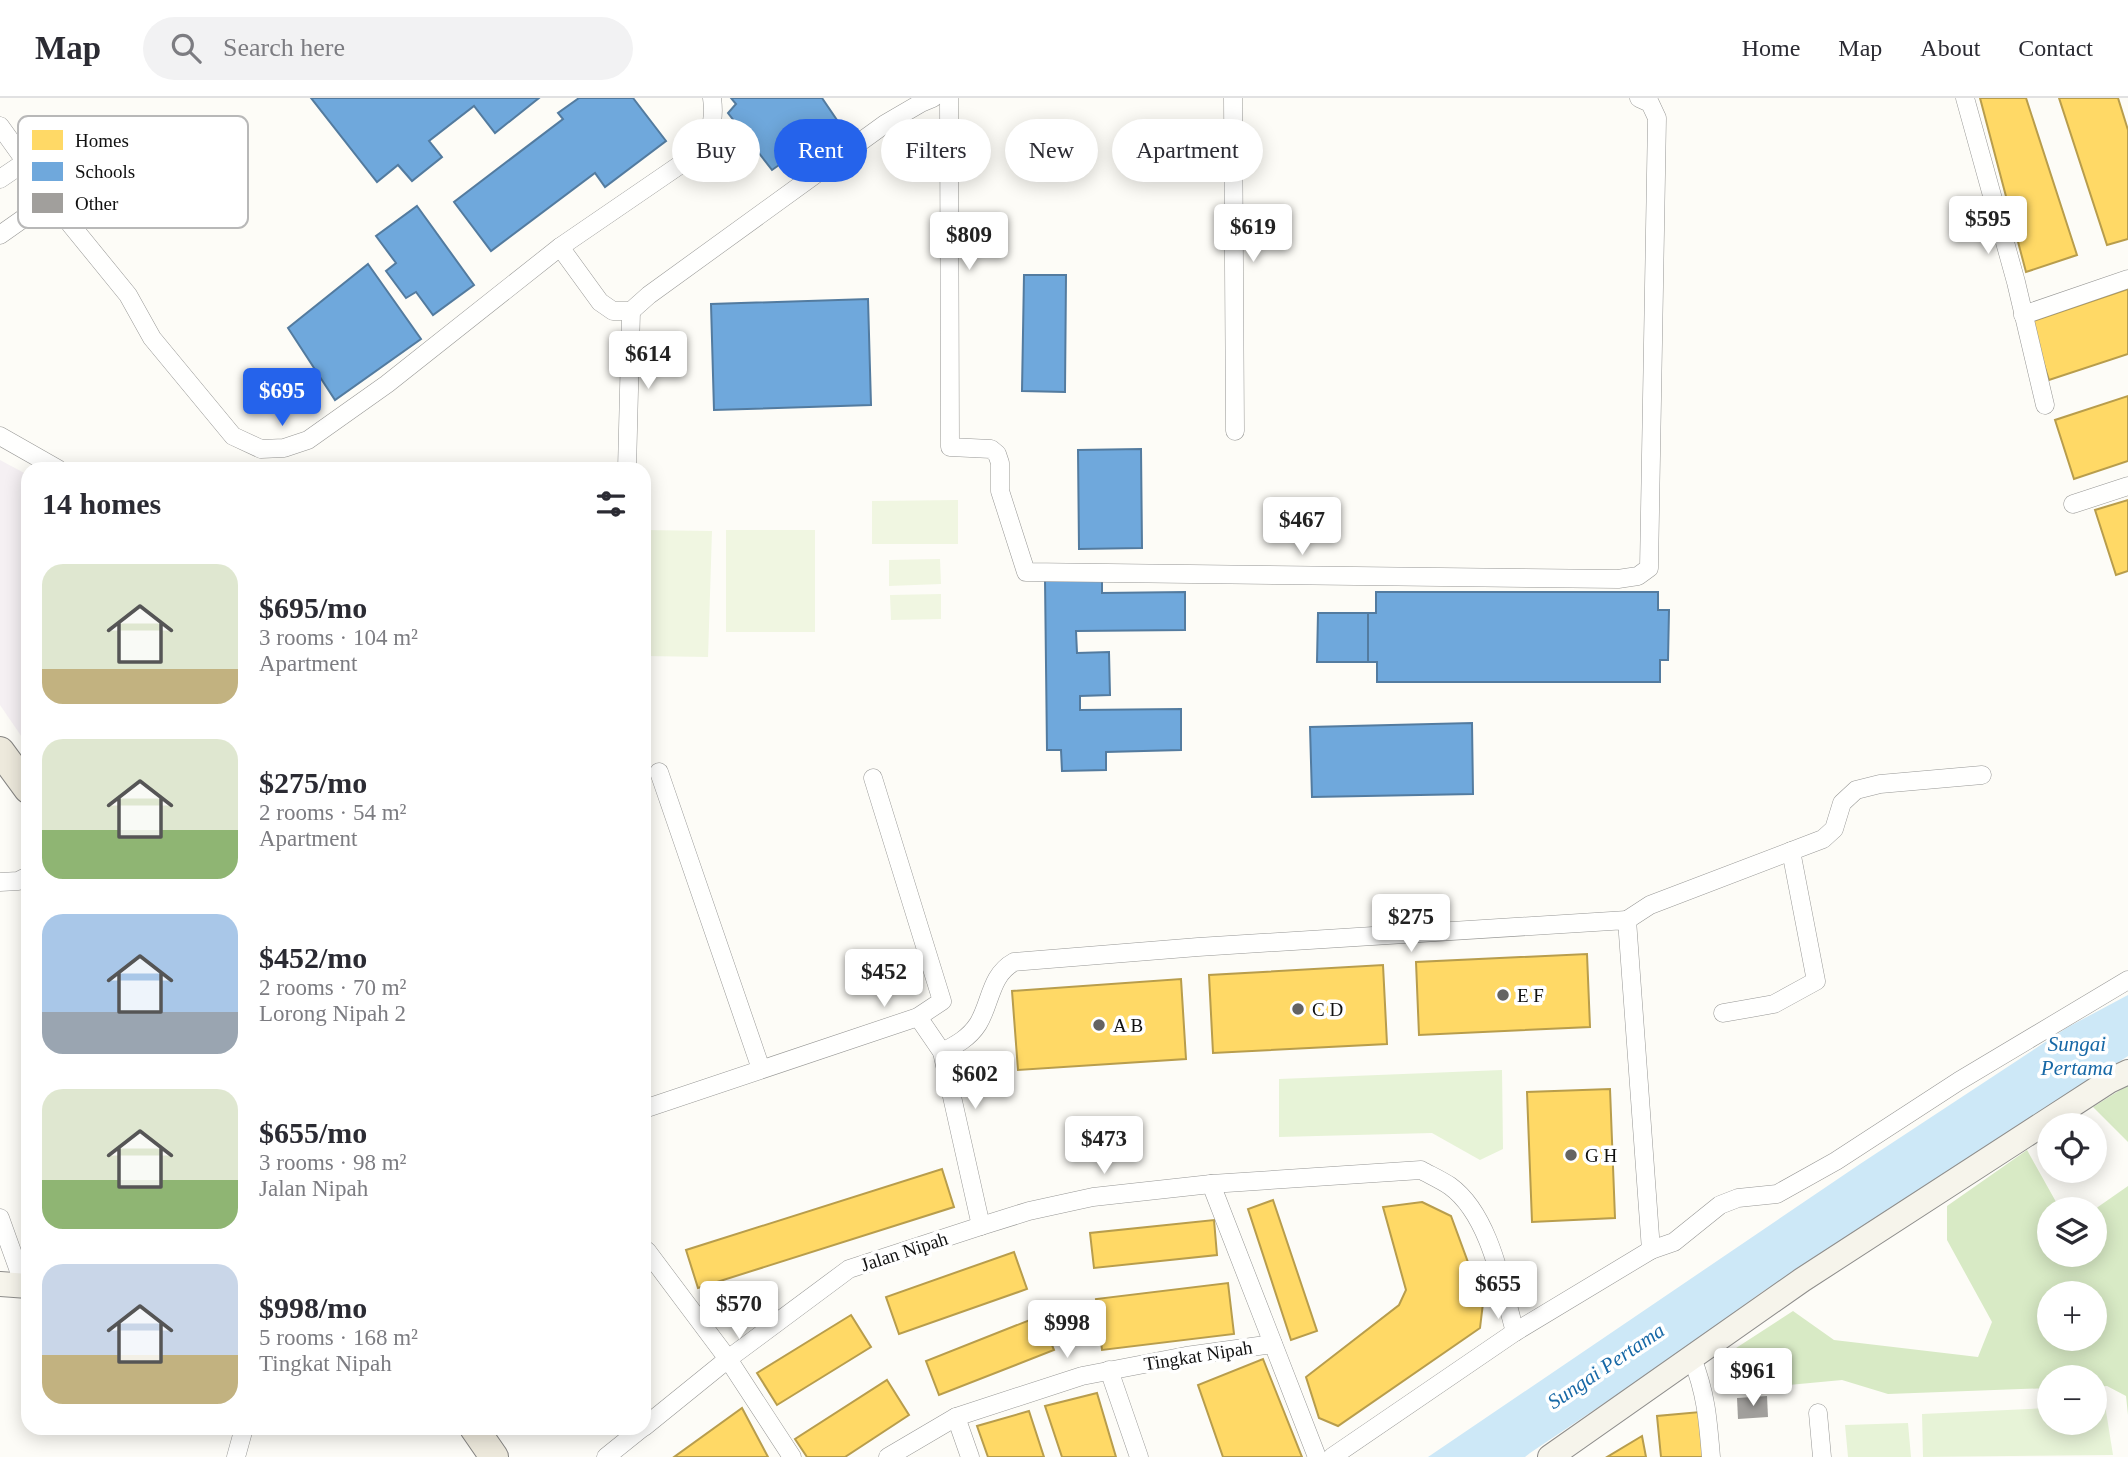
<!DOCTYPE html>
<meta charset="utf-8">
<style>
:root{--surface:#fff;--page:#f2f2f3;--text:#2b2b33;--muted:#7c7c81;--line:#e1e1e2;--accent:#2563eb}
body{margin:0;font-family:"Times New Roman",serif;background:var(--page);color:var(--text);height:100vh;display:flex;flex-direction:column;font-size:26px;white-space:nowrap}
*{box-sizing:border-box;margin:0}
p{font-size:23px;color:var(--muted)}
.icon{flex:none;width:38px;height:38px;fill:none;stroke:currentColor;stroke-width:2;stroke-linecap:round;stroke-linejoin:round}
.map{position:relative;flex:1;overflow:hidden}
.details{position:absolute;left:21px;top:364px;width:630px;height:973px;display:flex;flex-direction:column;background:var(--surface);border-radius:21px;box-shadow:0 4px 18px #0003}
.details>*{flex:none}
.banner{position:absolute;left:672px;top:21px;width:665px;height:63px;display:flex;gap:14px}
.controls{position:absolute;left:2037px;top:1015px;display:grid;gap:14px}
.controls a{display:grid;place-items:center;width:70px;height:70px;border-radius:50%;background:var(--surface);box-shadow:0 4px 18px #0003;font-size:35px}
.price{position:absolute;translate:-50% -60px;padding:0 16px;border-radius:7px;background:#fff;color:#222;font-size:23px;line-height:46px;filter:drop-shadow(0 2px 4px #0008)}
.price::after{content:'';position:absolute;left:50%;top:42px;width:21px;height:16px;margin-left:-10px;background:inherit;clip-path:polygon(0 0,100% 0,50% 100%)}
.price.on{background:var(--accent);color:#fff}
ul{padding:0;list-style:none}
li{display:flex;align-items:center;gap:21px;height:175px;padding:0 21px}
li span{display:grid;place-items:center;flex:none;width:196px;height:140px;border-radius:21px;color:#555}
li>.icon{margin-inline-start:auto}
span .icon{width:84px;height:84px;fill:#fffc;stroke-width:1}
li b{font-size:30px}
h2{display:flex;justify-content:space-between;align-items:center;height:84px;padding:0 21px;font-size:30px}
.pill{padding:0 24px;border-radius:32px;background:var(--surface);box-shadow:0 4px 18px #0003;font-size:24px;line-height:63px}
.pill.on{background:var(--accent);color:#fff}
header{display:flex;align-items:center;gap:42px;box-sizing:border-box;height:98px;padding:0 35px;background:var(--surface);border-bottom:2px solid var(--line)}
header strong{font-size:33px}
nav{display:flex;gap:38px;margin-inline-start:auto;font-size:24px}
.search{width:490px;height:63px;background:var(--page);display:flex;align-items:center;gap:18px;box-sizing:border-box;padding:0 24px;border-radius:38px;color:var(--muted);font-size:26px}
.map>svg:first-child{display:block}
</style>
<header>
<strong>Map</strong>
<div class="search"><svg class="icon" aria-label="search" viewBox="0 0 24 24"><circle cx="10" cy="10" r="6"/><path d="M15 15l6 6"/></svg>Search here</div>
<nav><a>Home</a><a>Map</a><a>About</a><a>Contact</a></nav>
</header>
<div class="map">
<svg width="2128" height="1359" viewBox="0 0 2128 1359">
<rect width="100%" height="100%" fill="#fdfcf7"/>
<path fill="#f5f0f3" d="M0,362L28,377V642L26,645L0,607Z"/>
<g fill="#e7f3d7">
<path d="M1502,972L1503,1051L1480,1062L1432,1035L1279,1039V981Z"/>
<path d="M2095,1307H2105L2113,1357L1923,1359L1922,1316L2049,1310V1325H2095Z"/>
<path d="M1908,1325L1911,1359H1848L1845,1327Z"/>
</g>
<g fill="#d8eac5" fill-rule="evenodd">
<path d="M2128,987V1044L2093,1009Z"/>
<path d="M2027,1052L2060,1111H2049V1157H2095V1111L2128,1088V1317L2126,1298L2107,1288L2095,1289V1279H2049V1290L1888,1296L1842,1282L1723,1293L1716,1263L1793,1213L1834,1242L1978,1259L1992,1224L1947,1142V1108ZM2049,1195H2095V1241H2049Z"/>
</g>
<g fill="#f0f6e1">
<path d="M958,402V446H872V403Z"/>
<path d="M644,432L712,433L708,559L644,558Z"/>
<rect x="726" y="432" width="89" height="102"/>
<path d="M940,461L941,486L889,488V462Z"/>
<path d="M941,496V521L891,522L890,497Z"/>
</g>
<path fill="#cde8f7" d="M2128,897V958L1762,1194L1670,1261L1530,1355L1525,1359H1428L1860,1066L2068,929Z"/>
<g fill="#ffd966" stroke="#b89d4c" stroke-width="2">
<path d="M1980,0H2026L2077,157L2026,174Z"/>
<path d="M2059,0H2118L2128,32V141L2107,147Z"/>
<path d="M2128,191V256L2049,282L2030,224Z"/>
<path d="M2128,298V363L2074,381L2055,322Z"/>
<path d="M2128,402V473L2116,477L2095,412Z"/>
<path d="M1587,856L1590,929L1419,937L1416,864Z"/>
<path d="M1383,867L1387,946L1213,955L1209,877Z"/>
<path d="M1181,881L1186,961L1018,972L1012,893Z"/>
<path d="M1610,991L1615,1120L1532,1124L1527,994Z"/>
<path d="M942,1071L954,1109L698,1190L686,1152Z"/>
<path d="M1273,1102L1317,1233L1291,1242L1248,1111Z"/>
<path d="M1422,1104L1451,1118L1483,1205L1480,1230L1338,1328L1319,1320L1306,1279L1399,1207L1406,1192L1383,1109Z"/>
<path d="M1214,1122L1217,1157L1094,1170L1090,1135Z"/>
<path d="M1014,1154L1027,1191L899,1236L886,1199Z"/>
<path d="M1228,1185L1234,1236L1102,1252L1096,1201Z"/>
<path d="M851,1217L871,1249L777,1307L757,1275Z"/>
<path d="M1040,1218L1054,1252L939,1297L926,1263Z"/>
<path d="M1263,1261L1302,1359H1223L1198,1287Z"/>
<path d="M887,1282L909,1317L845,1359H807L795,1341Z"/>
<path d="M1097,1295L1116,1359H1062L1045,1308Z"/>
<path d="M742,1310L768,1359H674Z"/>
<path d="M1029,1313L1044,1359H988L977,1328Z"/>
<path d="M1700,1314L1703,1359H1661L1657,1318Z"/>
<path d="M1642,1338L1646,1359H1607Z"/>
</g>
<g fill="#6fa8dc" stroke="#537b9f" stroke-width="2">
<path d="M311,0H539L495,35L474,8L429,43L442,59L412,83L398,67L377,84Z"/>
<path d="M579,0H633L666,43L605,89L595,75L491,153L454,104L563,21L558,15Z"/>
<path d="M731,0H822L839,25L772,72L728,15L736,6Z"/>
<path d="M417,108L474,187L433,217L416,194L406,200L386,173L396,165L376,138Z"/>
<path d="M368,166L421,241L335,302L288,230Z"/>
<path d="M1024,177H1066L1065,294L1022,293Z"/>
<path d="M868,201L871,307L714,312L711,206Z"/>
<path d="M1141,351L1142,450L1079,451L1078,352Z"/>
<path d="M1102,480V495L1185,494V532L1076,533L1077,555L1109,554L1110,597L1080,598V612L1181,611V652L1106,654V672L1062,673L1061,652H1047L1045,481Z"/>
<path d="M1376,494H1658V512H1669L1668,562H1660V584H1377V564H1368V515H1376Z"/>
<path d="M1318,515H1368V564H1317Z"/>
<path d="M1472,625L1473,696L1312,699L1310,629Z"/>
</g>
<path fill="#a19f9c" d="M1767,1298L1768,1319L1738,1321L1737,1300Z"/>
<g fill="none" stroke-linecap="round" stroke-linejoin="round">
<defs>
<g id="street">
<path d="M949,0L950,349L991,351L997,356L1000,365V393L1026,474L1618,481L1638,478L1649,470L1657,20L1650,5L1639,0"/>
<path d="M1233,0L1235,333"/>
<path d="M1965,0L2016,184L2045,307"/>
<path d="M0,28L71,127L128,197L152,240L233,338L261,351L284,350L308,342L387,286L560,149L690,60C708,39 716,28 712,0"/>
<path d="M0,81L25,64"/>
<path d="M0,137L51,101"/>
<path d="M560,149L600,204L613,213H631L649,197L885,26L921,5L933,0"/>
<path d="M2023,217L2128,181"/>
<path d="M0,338L58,371"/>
<path d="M627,371L631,213"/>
<path d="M2073,406L2128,388"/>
<path d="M659,674L761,971"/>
<path d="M0,784L18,783L28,778"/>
<path d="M1627,822L1650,807L1823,741L1834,731L1842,705L1856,692L1880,686L1982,677"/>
<path d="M1723,915L1774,906L1816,883L1791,753"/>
<path d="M918,919L942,954L981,1128"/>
<path d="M942,954C956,947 969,940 978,926C991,905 990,877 1014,864L1198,849L1627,822L1651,1152"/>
<path d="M644,1011L918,919L942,903L873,680"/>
<path d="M1211,1086L1317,1359"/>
<path d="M0,1120L24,1187"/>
<path d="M647,1153L728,1261L792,1359"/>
<path d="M1692,1260C1706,1295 1708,1322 1711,1359"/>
<path d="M1109,1272L1139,1359"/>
<path d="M1818,1315L1822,1359"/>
<path d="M956,1319L970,1359"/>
<path d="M644,1329L728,1261L849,1171L981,1128L1029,1113L1093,1099L1211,1086L1421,1072C1430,1077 1441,1082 1450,1088C1490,1117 1502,1188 1515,1234"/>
<path d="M236,1359L244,1330"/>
<path d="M606,1359L642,1330"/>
<path d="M888,1359L956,1319L1082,1278L1186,1258L1273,1246"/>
<path d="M1332,1359L1515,1234L1651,1152L1674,1144L1720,1107L1738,1100L1777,1096L1836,1063L1959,983L2128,882"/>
</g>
<g id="secondary">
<path d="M0,1186L28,1188"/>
<path d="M1550,1359L1802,1182L2109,983L2128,974"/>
</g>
<g id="primary">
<path d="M0,653L28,691"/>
<path d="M474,1330L494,1359"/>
</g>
</defs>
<use href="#street" stroke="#979795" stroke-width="19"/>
<use href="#secondary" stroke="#8e8d8b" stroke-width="26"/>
<use href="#primary" stroke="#858482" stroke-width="30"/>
<use href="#street" stroke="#fffffe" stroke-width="18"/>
<use href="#secondary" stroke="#f6f4eb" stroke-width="24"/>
<use href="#primary" stroke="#ede9dc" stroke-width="28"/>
</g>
<g fill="#646362" stroke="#fff" stroke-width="2.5">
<circle cx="1503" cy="897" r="7"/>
<circle cx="1298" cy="911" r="7"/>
<circle cx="1099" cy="927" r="7"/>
<circle cx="1571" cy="1057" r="7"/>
</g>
<g text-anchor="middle" stroke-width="7" stroke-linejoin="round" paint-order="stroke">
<g font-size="19" fill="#111" stroke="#fff" text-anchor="start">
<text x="1517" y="904">E F</text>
<text x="1312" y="918">C D</text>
<text x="1113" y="934">A B</text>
<text x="1585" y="1064">G H</text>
</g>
<g font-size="19" fill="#111" stroke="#fff">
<text transform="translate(904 1153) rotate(-18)" y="7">Jalan Nipah</text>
<text transform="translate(1198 1257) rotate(-9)" y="7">Tingkat Nipah</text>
</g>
<g font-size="21" font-style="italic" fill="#1768a6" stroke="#fff">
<text x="2077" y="953">Sungai<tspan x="2077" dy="24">Pertama</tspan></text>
<text transform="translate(1606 1268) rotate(-34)" y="7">Sungai Pertama</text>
</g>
</g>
<rect x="18" y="18" width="230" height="112" rx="10" fill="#fff" stroke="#b8b8b8" stroke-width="2"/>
<rect x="32" y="32" width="31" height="20" fill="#ffd966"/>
<rect x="32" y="64" width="31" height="19" fill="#6fa8dc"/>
<rect x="32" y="95" width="31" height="20" fill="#a19f9c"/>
<g font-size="19" fill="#111">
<text x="75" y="49">Homes</text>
<text x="75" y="80">Schools</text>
<text x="75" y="112">Other</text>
</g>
</svg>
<div class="controls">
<a><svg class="icon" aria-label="locate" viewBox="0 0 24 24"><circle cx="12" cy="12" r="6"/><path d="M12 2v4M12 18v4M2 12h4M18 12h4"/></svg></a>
<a><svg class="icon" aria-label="layers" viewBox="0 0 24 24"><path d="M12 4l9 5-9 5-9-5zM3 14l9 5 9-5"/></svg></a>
<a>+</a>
<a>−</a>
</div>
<b class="price" style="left:1988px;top:158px">$595</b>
<b class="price" style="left:1253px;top:166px">$619</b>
<b class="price" style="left:969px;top:174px">$809</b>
<b class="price" style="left:648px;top:293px">$614</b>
<b class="price on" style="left:282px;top:330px">$695</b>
<b class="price" style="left:1302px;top:459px">$467</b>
<b class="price" style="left:1411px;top:856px">$275</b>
<b class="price" style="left:884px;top:911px">$452</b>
<b class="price" style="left:975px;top:1013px">$602</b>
<b class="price" style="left:1104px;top:1078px">$473</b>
<b class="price" style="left:1498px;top:1223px">$655</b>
<b class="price" style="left:739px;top:1243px">$570</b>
<b class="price" style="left:1067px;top:1262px">$998</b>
<b class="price" style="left:1753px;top:1310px">$961</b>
<div class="banner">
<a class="pill">Buy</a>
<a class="pill on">Rent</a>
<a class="pill">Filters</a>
<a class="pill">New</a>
<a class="pill">Apartment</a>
</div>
<section class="details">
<h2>14 homes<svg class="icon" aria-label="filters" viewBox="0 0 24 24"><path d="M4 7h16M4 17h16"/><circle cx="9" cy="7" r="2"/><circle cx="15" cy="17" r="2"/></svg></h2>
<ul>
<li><span style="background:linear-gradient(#dfe7d0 75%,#c2b280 0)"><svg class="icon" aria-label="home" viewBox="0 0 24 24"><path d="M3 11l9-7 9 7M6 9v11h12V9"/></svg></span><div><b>$695/mo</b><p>3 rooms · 104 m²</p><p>Apartment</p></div></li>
<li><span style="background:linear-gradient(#dfe7d0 65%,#8fb573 0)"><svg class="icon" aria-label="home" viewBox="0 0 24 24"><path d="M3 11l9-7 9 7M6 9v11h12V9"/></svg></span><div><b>$275/mo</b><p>2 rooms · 54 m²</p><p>Apartment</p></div></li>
<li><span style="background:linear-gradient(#a9c7e8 70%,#9aa5b1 0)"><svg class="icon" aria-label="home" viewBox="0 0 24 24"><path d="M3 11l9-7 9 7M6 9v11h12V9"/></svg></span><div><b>$452/mo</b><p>2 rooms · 70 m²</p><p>Lorong Nipah 2</p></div></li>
<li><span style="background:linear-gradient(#dfe7d0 65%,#8fb573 0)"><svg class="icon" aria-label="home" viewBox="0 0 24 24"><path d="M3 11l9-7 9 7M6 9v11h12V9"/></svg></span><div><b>$655/mo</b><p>3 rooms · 98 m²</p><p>Jalan Nipah</p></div></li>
<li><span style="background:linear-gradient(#c9d6e8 65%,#c2b280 0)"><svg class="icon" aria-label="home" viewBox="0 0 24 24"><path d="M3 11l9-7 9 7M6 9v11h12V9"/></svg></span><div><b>$998/mo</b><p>5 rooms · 168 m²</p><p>Tingkat Nipah</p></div></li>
</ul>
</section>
</div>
